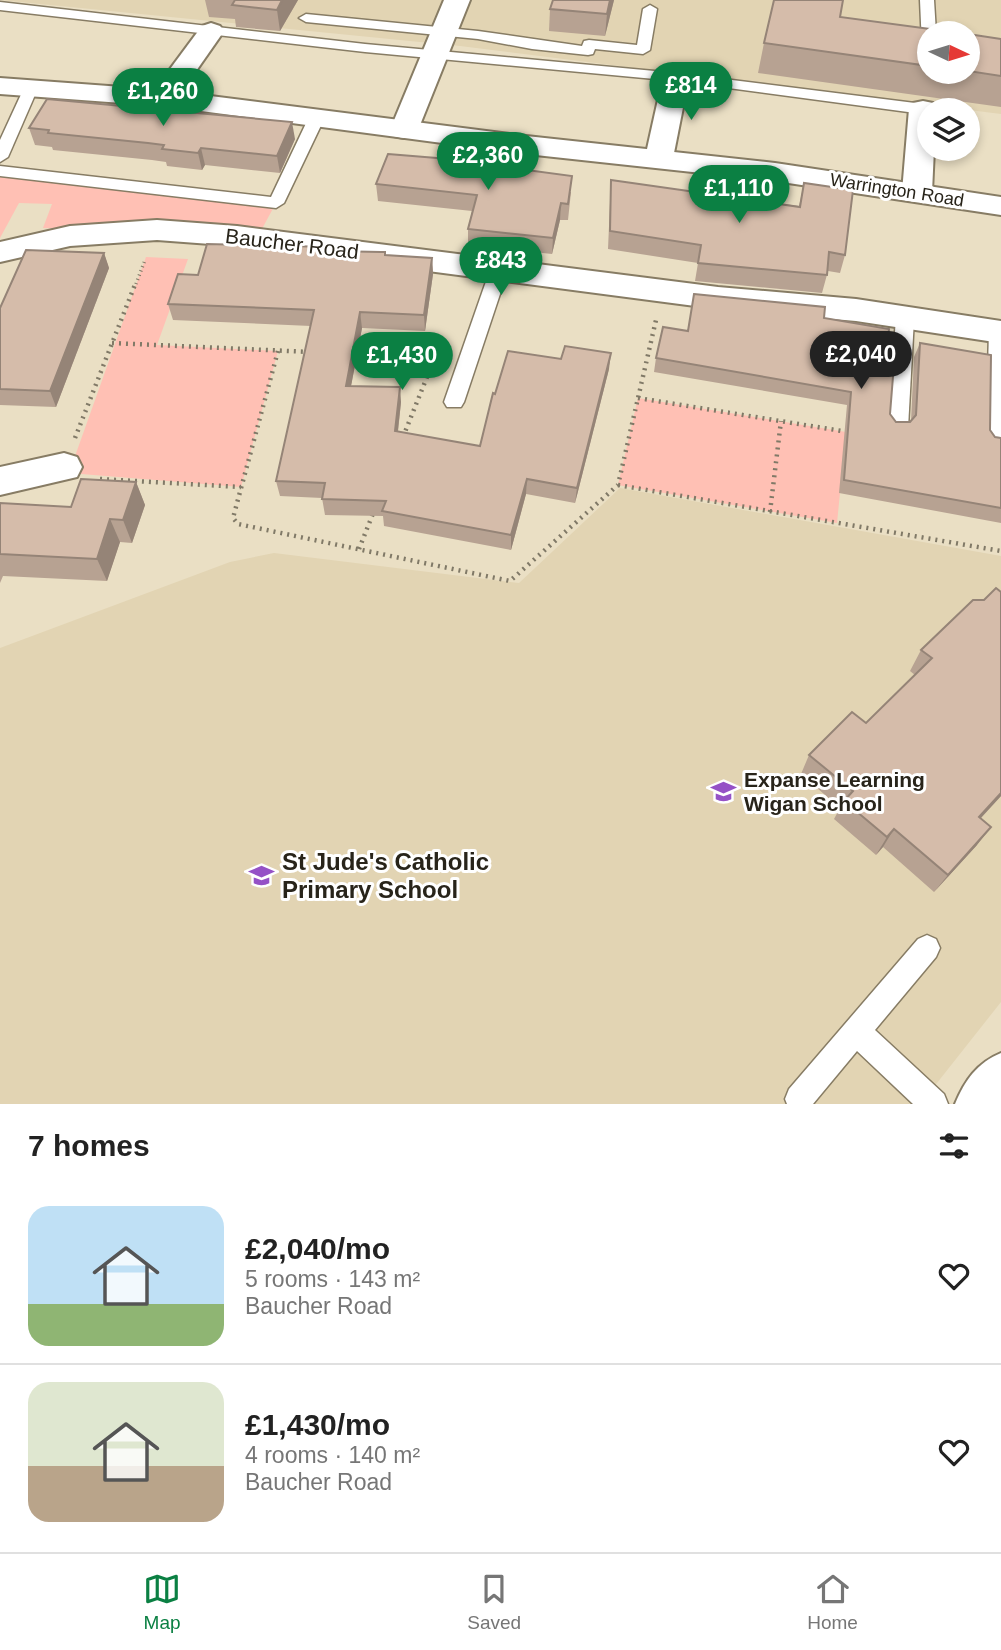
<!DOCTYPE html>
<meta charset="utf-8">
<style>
:root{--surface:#fff;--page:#f6f6f6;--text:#222;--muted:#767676;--line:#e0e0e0;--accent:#0b8043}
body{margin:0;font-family:Arial,sans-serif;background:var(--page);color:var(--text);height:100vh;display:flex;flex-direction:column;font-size:26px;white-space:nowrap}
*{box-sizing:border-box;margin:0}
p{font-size:23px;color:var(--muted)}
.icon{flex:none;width:38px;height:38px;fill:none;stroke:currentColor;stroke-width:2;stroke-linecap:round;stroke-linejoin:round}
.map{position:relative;height:1104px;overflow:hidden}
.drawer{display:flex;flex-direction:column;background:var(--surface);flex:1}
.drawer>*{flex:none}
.needle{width:46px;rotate:94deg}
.buttons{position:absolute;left:917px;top:21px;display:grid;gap:14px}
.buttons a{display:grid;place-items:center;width:63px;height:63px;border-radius:50%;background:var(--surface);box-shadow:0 4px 10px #0003;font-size:35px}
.price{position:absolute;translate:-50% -60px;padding:0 16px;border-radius:24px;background:var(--accent);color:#fff;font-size:23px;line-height:46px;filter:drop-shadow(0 2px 4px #0008)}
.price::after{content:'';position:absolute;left:50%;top:42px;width:21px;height:16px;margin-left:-10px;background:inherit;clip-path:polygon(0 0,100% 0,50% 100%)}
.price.selected{background:#222;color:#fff}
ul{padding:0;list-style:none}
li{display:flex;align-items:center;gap:21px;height:175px;padding:0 28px}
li+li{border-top:2px solid var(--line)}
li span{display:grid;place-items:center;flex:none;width:196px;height:140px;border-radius:21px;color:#555}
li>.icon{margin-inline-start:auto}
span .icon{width:84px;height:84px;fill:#fffc;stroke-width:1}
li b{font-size:30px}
h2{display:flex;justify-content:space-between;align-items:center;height:84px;padding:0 28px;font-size:30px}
.tabs{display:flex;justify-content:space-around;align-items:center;height:98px;border-top:2px solid var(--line);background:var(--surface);font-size:19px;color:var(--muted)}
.tabs a{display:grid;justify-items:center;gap:4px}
.tabs .selected{color:var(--accent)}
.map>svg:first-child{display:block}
</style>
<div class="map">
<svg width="1001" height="1104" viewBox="0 0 1001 1104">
<rect width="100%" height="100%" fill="#eadfc4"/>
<g fill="#e2d4b3" fill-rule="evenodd">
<path d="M0,0H1001V114L460,46ZM929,33H968V72H929Z"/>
<path d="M620,488L1001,556V1002L937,1083L917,1104H0V648L230,562L274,553L519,583Z"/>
</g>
<g fill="#ffc0b4">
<path d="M0,171L276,203L257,238L43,228L52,204L19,203L0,238Z"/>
<path d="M146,257L188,259L157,345L278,351L241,487L69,473Z"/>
<path d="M638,398L846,432L837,523L618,485Z"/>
</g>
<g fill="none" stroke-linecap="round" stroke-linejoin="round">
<defs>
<g id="service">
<path d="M920,0H934L936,33H929V50L922,46Z"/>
<path d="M0,2L365,44L676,73L923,104L931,109L923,114L676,81L365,52L0,10Z"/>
<path d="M650,5L657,9L650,50L643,54L595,49L593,54L588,55L532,49L478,39L306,22L299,18L306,14L478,31L582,46L584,41L589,40L637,45L643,9Z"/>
<path d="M31,84L38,88L8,157L0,162V140L24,88Z"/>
<path d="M317,112L325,117L284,203L276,208L0,176V166L271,197L309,117Z"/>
<path d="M775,167L783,172L776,212L743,210L741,206L743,202H763L767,172Z"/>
<path d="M499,264L508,270L464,402L461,407H447L444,402L490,270Z"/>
<path d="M905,312L914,318L908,428L905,433H891L888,428L896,318Z"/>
<path d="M998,325L1001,326V449L989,448L986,443L989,331L992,327Z"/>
<path d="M927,935L936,939L940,948L936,957L875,1030L944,1094L948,1104H913L857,1051L813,1104H787L785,1099L789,1089L918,939Z"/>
</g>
<g id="minor">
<path d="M444,0H470L418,130L414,136L404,138L394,136L390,130Z"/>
<path d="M211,23L220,26L224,31L173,104L163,106L153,104L149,98L153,92L202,26Z"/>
<path d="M676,69L686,71L689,77L673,158L669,164L659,167L649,164L645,158L663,77L666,71Z"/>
<path d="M923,101L933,103L937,109L929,110V149H934L932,192L928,198L917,201L906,198L902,192L909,109L913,103Z"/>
<path d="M157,220L237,226L718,287L856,299L1001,321V343L856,321L718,309L237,246L157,240L70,246L0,262V242L70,226Z"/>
<path d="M64,453L77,457L82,467L77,477L0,495V467Z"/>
</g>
<path id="tertiary" d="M1001,1053V1104H955C965,1080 977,1063 1001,1053Z"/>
<path id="secondary" d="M0,78L163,90L517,135L775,163L1001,197V215L775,181L517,153L163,106L0,94Z"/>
</defs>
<use href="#service" stroke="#877c64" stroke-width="3"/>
<use href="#minor" stroke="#877c64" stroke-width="4"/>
<use href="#tertiary" stroke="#877c64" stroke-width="4"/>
<use href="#secondary" stroke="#877c64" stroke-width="4"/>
<path stroke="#807967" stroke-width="3.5" stroke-dasharray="1 3.5" stroke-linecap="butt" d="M136,284L145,260"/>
<g stroke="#807967" stroke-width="4.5" stroke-dasharray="2 5" stroke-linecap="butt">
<path d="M112,343L311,352"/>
<path d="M278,351L233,518L238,524L510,581L618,485L656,320"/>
<path d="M354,354L438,358"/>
<path d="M638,398L848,432"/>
<path d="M403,437L435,357"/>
<path d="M75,438L136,282"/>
<path d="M100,479L241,487"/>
<path d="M618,485L1001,551"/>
<path d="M770,512L781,421"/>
<path d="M359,549L374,511"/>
</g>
<use href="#service" fill="#fff" fill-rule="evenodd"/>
<use href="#minor" fill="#fff" fill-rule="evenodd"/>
<use href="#tertiary" fill="#fff" fill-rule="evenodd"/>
<use href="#secondary" fill="#fff" fill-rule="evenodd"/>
</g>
<g fill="#b7a292">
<path d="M205,0H298L280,31L236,27L235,19L209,17Z"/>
<path d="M553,0H614L605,36L549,31L550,9Z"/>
<path d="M840,17L929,33V72H968V34L1001,39V107L758,73L764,43Z"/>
<path d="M29,128L295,139L280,173L205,165L202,170L167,166L166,162L152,160L53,150L52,147L35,145Z"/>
<path d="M611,180L799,206L804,183L845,255L840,273L828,271L822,293L695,281L698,263L608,249Z"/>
<path d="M376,184L571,192L568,220H560L552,254L468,245V229L472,211L378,201Z"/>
<path d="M333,251L432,258L433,274L425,331L362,328L351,386L401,402L398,432L480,446L495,394L609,369L575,503L526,494L511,550L384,526L383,516L325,515L322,498L280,496L276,481L311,326L173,320L168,304L198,275Z"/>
<path d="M104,253L109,268L56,407L0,405V308Z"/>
<path d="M824,318L888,338L890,414L896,422L911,421L914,357L920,343L995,437L1001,438V523L839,493L847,405L654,372L656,358L688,331Z"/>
<path d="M136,482L145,505L132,543L120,542L107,581L3,576L0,583V503L71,507Z"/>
<path d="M1001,592V796L981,818L977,845L934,892L883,847L876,855L834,819L840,808L801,774L809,755L866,723L915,675L910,671L921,650L984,600Z"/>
</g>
<g fill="#958477">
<path d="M282,0H298L280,31L277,10Z"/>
<path d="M610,0H614L605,36L607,14Z"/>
<path d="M292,122L295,139L280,173L277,156Z"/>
<path d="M201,148L205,165L202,170L198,153Z"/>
<path d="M561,203L560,220L552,254L553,238Z"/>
<path d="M104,253L109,268L56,407L50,391Z"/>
<path d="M432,258L433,274L425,331L424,315Z"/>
<path d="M360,312L362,328L348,402L346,386Z"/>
<path d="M611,353L609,369L575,503L577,488Z"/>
<path d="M400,387L401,402L396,447L395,431Z"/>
<path d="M527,479L526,494L511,550V535Z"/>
<path d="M136,482L145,505L132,543L123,520Z"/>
<path d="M110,519L120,542L107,581L97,559Z"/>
<path d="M1001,793V796L965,835L979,817Z"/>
<path d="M991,827L977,845L934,892L948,875Z"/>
<path d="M894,829L883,847L876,855L887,837Z"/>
</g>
<g fill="#d5bcaa" stroke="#958477" stroke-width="2">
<path d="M235,0H282L277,10L232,5Z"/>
<path d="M553,0H610L607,14L550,9Z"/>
<path d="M774,0H843L840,17L960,33H929V66L764,43Z"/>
<path d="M968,34L1001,39V76L968,71Z"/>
<path d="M47,99L292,122L277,156L201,148L198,153L162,149L164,145L148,143L48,133L49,130L29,128Z"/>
<path d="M388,154L437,158L572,176L568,204L561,203L553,238L468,229L477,195L376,184Z"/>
<path d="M611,180L800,207L804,183L853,190L845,255L829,252L827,275L698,263L701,245L610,231Z"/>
<path d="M207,244L332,247V251L381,252H385V255L432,258L424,315L360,312L346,386L400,387L395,431L480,446L493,393L495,394L508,351L561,359L565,346L611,353L577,488L527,479L511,535L382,511L386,501L322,499L325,483L276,481L314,310L168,304L178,274L198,275Z"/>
<path d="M26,250L104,253L50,391L0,389V308Z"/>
<path d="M694,294L825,307L824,318L889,329L888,338L896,339L890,414L896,422H910L916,415L920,343L991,355L990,430L995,437L1001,438V508L844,480L851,392L656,358L663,327L688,331Z"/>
<path d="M81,479L136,482L123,520L110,519L97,559L0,554V503L71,507Z"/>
<path d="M996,588L1001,592V793L979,817L991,827L948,875L894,829L887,837L844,801L853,791L809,755L852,712L866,723L932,658L921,650L973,600H984Z"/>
</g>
<defs>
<symbol id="school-bare" viewBox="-9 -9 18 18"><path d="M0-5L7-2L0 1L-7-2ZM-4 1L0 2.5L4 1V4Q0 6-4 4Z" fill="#9551c6" stroke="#fff" stroke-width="2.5" paint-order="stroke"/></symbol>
</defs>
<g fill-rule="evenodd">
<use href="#school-bare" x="706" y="774" width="35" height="35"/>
<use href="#school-bare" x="244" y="858" width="35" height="35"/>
</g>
<g text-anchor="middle" stroke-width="6" stroke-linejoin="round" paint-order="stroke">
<g font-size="18" fill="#28241a" stroke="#fff">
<text transform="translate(897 190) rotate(9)" y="6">Warrington Road</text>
</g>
<g font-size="21" fill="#28241a" stroke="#fff">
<text transform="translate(292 244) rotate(7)" y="7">Baucher Road</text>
</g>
<g font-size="21" font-weight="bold" fill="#28241a" stroke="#fff" text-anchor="start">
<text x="744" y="787">Expanse Learning<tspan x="744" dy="24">Wigan School</tspan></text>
</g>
<g font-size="24" font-weight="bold" fill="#28241a" stroke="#fff" text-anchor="start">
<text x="282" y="870">St Jude's Catholic<tspan x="282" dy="28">Primary School</tspan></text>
</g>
</g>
</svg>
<div class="buttons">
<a><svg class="needle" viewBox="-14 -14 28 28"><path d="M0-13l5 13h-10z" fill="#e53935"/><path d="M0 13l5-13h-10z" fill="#767676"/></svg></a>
<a><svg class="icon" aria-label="layers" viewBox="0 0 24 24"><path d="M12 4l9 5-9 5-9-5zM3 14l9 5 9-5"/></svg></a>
</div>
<b class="price" style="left:691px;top:122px">£814</b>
<b class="price" style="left:163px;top:128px">£1,260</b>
<b class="price" style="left:488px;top:192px">£2,360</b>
<b class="price" style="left:739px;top:225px">£1,110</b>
<b class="price" style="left:501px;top:297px">£843</b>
<b class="price selected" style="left:861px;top:391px">£2,040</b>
<b class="price" style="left:402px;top:392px">£1,430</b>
</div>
<section class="drawer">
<h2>7 homes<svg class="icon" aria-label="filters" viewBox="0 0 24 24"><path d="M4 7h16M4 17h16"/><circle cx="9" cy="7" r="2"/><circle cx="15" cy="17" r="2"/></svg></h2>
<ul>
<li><span style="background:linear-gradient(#bfe0f5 70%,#8fb573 0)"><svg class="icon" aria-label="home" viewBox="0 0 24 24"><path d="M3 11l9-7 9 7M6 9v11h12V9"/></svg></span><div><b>£2,040/mo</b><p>5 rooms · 143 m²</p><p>Baucher Road</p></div><svg class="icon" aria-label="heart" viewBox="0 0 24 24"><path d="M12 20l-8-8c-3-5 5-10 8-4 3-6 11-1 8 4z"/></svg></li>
<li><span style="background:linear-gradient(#dfe7d0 60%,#b9a48a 0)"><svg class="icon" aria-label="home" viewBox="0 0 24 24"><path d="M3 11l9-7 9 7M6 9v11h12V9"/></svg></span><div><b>£1,430/mo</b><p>4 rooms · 140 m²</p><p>Baucher Road</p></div><svg class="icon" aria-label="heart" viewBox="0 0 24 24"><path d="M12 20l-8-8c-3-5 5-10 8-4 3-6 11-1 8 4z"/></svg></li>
</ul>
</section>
<nav class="tabs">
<a class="selected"><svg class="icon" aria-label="map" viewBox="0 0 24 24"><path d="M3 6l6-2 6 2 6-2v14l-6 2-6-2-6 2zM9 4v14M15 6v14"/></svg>Map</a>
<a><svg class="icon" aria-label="saved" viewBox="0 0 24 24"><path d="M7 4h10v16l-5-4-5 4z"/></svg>Saved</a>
<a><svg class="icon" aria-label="home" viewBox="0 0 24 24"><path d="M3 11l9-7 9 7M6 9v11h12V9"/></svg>Home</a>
</nav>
